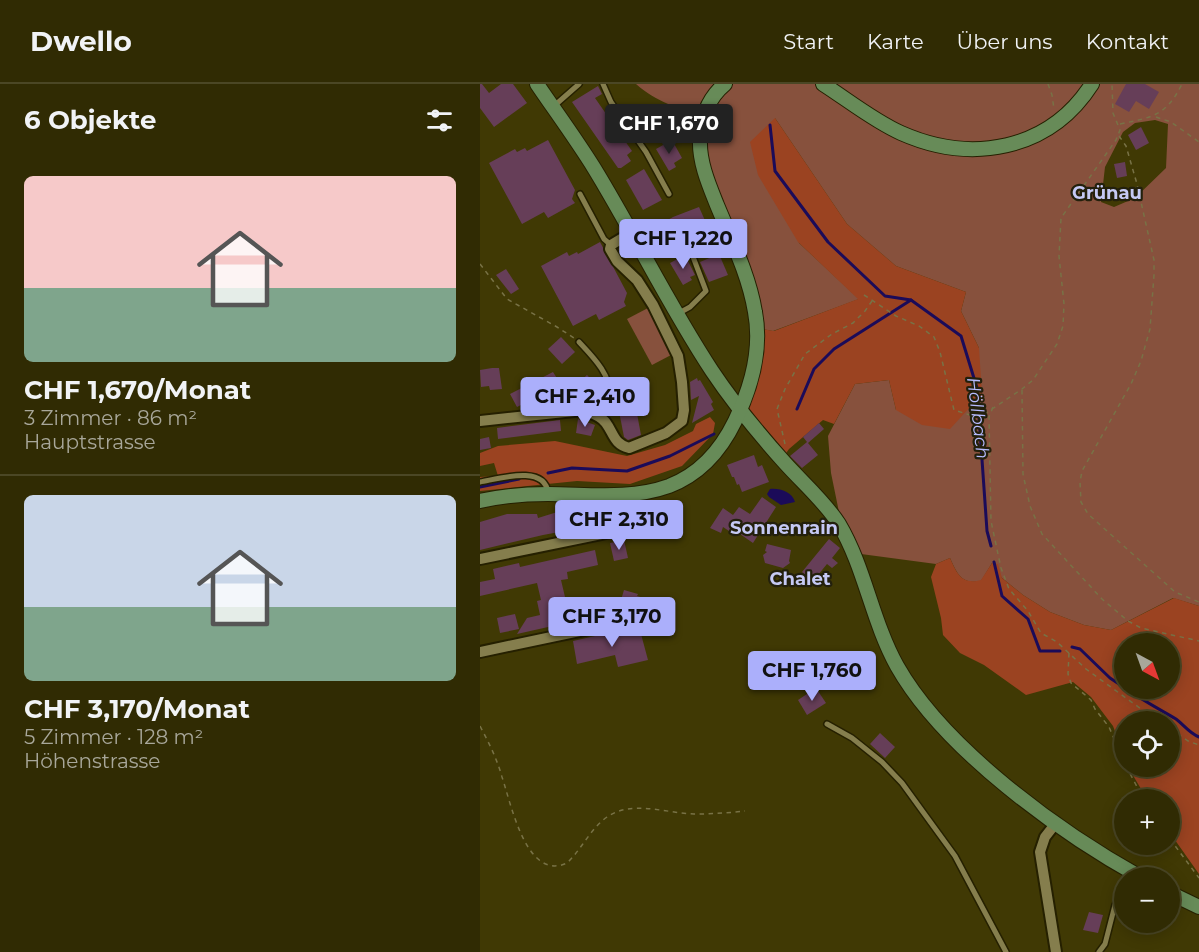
<!DOCTYPE html>
<html lang="de">
<meta charset="utf-8">
<style>
:root{--surface:#302b03;--page:#3c3712;--text:#f1f3f6;--muted:#a8a79a;--line:#4b4725;--accent:#abaffb}
body{margin:0;font-family:Montserrat,sans-serif;background:var(--page);color:var(--text);height:100vh;display:flex;flex-direction:column;font-size:22px;white-space:nowrap}
*{box-sizing:border-box;margin:0}
p{font-size:20px;color:var(--muted)}
.icon{flex:none;width:33px;height:33px;fill:none;stroke:currentColor;stroke-width:2;stroke-linecap:round;stroke-linejoin:round}
.map{position:relative;flex:1;overflow:hidden}
.details{display:flex;flex-direction:column;background:var(--surface);width:480px}
.details>*{flex:none}
.needle{width:39px;rotate:139deg}
.tools{position:absolute;left:634px;top:549px;display:grid;gap:12px}
.tools a{display:grid;place-items:center;width:66px;height:66px;border-radius:50%;background:var(--surface);box-shadow:0 3px 15px #0003,0 0 0 2px var(--line);font-size:30px}
.price{position:absolute;translate:-50% -51px;padding:0 14px;border-radius:6px;background:var(--accent);color:#111;font-size:20px;line-height:39px;filter:drop-shadow(0 2px 3px #0008)}
.price::after{content:'';position:absolute;left:50%;top:36px;width:18px;height:14px;margin-left:-9px;background:inherit;clip-path:polygon(0 0,100% 0,50% 100%)}
.price.current{background:#222;color:#fff}
ul{padding:0;list-style:none}
li{display:grid;align-content:center;gap:12px;height:318px;padding:0 24px}
li+li{border-top:2px solid var(--line)}
li span{display:grid;place-items:center;height:186px;border-radius:9px;color:#555}
li>.icon{margin-inline-start:auto}
span .icon{width:108px;height:108px;fill:#fffc;stroke-width:1}
li b{font-size:26px}
h2{display:flex;justify-content:space-between;align-items:center;height:72px;padding:0 24px;font-size:26px}
header{display:flex;align-items:center;gap:36px;box-sizing:border-box;height:84px;padding:0 30px;background:var(--surface);border-bottom:2px solid var(--line)}
header strong{font-size:28px}
nav{display:flex;gap:33px;margin-inline-start:auto;font-size:21px}
main{display:flex;flex:1;min-height:0}
.map>svg:first-child{display:block}
</style>
<header>
<strong>Dwello</strong>
<nav><a>Start</a><a>Karte</a><a>Über uns</a><a>Kontakt</a></nav>
</header>
<main>
<section class="details">
<h2>6 Objekte<svg class="icon" aria-label="filters" viewBox="0 0 24 24"><path d="M4 7h16M4 17h16"/><circle cx="9" cy="7" r="2"/><circle cx="15" cy="17" r="2"/></svg></h2>
<ul>
<li><span style="background:linear-gradient(#f6c9c9 60%,#7fa58c 0)"><svg class="icon" aria-label="home" viewBox="0 0 24 24"><path d="M3 11l9-7 9 7M6 9v11h12V9"/></svg></span><div><b>CHF 1,670/Monat</b><p>3 Zimmer · 86 m²</p><p>Hauptstrasse</p></div></li>
<li><span style="background:linear-gradient(#c9d6e8 60%,#7fa58c 0)"><svg class="icon" aria-label="home" viewBox="0 0 24 24"><path d="M3 11l9-7 9 7M6 9v11h12V9"/></svg></span><div><b>CHF 3,170/Monat</b><p>5 Zimmer · 128 m²</p><p>Höhenstrasse</p></div></li>
</ul>
</section>
<div class="map">
<svg width="719" height="868" viewBox="0 0 719 868">
<rect width="100%" height="100%" fill="#403904"/>
<g fill="#87513d" fill-rule="evenodd">
<path d="M156,0H719V522L693,514L631,546L604,541L570,528L543,511L522,494L512,479L501,497C482,501 477,490 470,474L456,480L381,470L359,428L351,389L348,352L375,300L409,296L416,326L499,264L481,227L486,208L416,182L367,140L295,34L319,159L379,215L293,247L277,244L228,99L223,32C196,23 178,19 156,0ZM675,36L688,40L686,84L655,114L634,123L621,118L625,83L643,48L655,39Z"/>
<path d="M168,224L193,270L172,281L147,235Z"/>
</g>
<g fill="#9b4321" fill-rule="evenodd">
<path d="M295,34L367,140L416,182L486,208L481,227L499,264L502,310L470,345L442,341L416,326L409,296L375,300L354,340L343,336L309,365L302,375L260,327L277,244L294,247L378,215L318,158L278,91L270,58Z"/>
<path d="M230,333L235,339L233,350L202,382L150,400L97,397L0,407V393L18,392L14,379L0,382V369L18,362L75,357L147,372L185,361L213,347L216,340Z"/>
<path d="M470,474C477,490 482,501 501,496L512,479L518,480L522,494L543,511L570,528L604,541L631,546L694,514L719,522V790L690,749V716L667,715L648,683L690,682V638H645V674L633,642L611,613L593,598L546,611L504,581L480,569L463,551L461,534L451,493L456,480ZM645,560H690V604H645Z"/>
</g>
<path fill="#1b0b59" d="M290,405C300,404 312,408 315,418L301,421L289,413L287,410Z"/>
<g fill="none" stroke-linecap="round" stroke-linejoin="round">
<g stroke="#1b0b59" stroke-width="3">
<path d="M290,41L295,87L348,158L405,212L431,216"/>
<path d="M317,325L334,285L354,265L431,216L481,252L497,304L507,447L511,462"/>
<path d="M68,389L92,384L147,387L190,372L234,350"/>
<path d="M0,403L39,395"/>
<path d="M514,478L522,512L548,535L560,567H580"/>
<path d="M592,563L600,565L630,594L645,604"/>
<path d="M645,604C662,616 679,625 696,635C704,641 709,649 719,653"/>
</g>
</g>
<g fill="#663e58">
<path d="M0,0H2L9,9L21,0H33L47,19L14,43L0,24Z"/>
<path d="M646,0H665L679,8L669,25L656,17L649,28L635,20Z"/>
<path d="M118,2L122,10L115,14L152,67L147,71L151,77L141,84H138L92,18Z"/>
<path d="M169,23L184,45L169,55L154,34Z"/>
<path d="M661,43L669,59L656,66L648,51Z"/>
<path d="M68,56L95,106L92,115L95,119L68,134L64,128L42,140L9,79L35,65L37,68L45,64L47,67Z"/>
<path d="M192,56L202,74L194,79L196,83L189,87L176,65Z"/>
<path d="M645,78L647,92L637,94L634,80Z"/>
<path d="M164,85L182,116L163,126L146,96Z"/>
<path d="M219,123L227,141L212,147L209,139L193,148L170,146L193,133Z"/>
<path d="M120,158L147,209L144,218L146,222L119,236L116,230L93,242L61,182L87,168L89,172L97,168L98,170Z"/>
<path d="M239,170L248,191L229,198L220,178Z"/>
<path d="M205,171L215,191L210,193L212,196L203,201L190,179Z"/>
<path d="M26,185L39,205L31,210L16,191Z"/>
<path d="M81,253L95,268L82,280L68,265Z"/>
<path d="M12,284H19L22,305L10,306L9,302L1,303L0,286Z"/>
<path d="M73,288L87,310L73,317L69,309L63,312V310L37,323L30,310Z"/>
<path d="M107,291L123,308L110,320L102,319L91,305Z"/>
<path d="M217,294L218,297L220,296L233,318L231,320L234,326L212,339L219,312L211,316L210,298Z"/>
<path d="M155,319L161,351L148,356L144,353L138,322Z"/>
<path d="M98,335L115,341L111,352L96,349Z"/>
<path d="M80,336L81,347L18,355L17,344Z"/>
<path d="M339,339L344,345L328,359L338,371L322,384L310,372L327,358L323,353Z"/>
<path d="M9,353L11,364L0,366V355Z"/>
<path d="M274,371L278,383L282,381L289,398L262,408L259,400L257,401L254,393H252L247,381Z"/>
<path d="M282,413L296,423L273,459L257,448L255,451L243,443L241,449L230,444L243,424L253,431L259,423L270,430Z"/>
<path d="M87,425L116,426L117,441L63,451L0,466V438L27,430H57L58,434Z"/>
<path d="M349,455L360,464L352,474L358,479L352,484L347,480L333,497L322,488Z"/>
<path d="M144,456L148,474L134,477L130,459Z"/>
<path d="M287,460L311,466L309,477L310,479L303,484L285,479L283,471L287,468L285,467Z"/>
<path d="M115,466L118,481L87,488L88,495L81,496L89,530L106,526L105,520L125,515L128,516L131,532L130,533L109,537L108,534L37,550L47,534L60,531L57,517L61,516L57,499L0,512V498L15,495L13,485L39,479L40,483Z"/>
<path d="M144,506L158,510L157,512L178,518L181,521V526L170,536L138,526Z"/>
<path d="M35,530L39,545L20,549L17,534Z"/>
<path d="M154,548L161,550L168,576L138,583L135,571L97,580L93,557L124,550H142Z"/>
<path d="M336,604L346,619L327,631L318,616Z"/>
<path d="M400,649L415,663L405,674L390,660Z"/>
<path d="M609,828L623,831L618,849L603,846Z"/>
</g>
<g fill="none" stroke-linecap="round" stroke-linejoin="round">
<defs>
<g id="lane">
<path d="M123,0L131,18L166,68L189,110"/>
<path d="M74,22L99,0"/>
<path d="M100,110L124,155L131,161"/>
<path d="M199,229L210,223L226,207L207,157"/>
<path d="M99,258C110,270 133,292 128,310C126,318 122,326 120,333"/>
<path d="M0,398C18,395 65,380 68,409"/>
<path d="M347,640L372,654L402,678L422,699L475,772L526,868"/>
<path d="M619,868L625,860L635,821L645,801"/>
</g>
<g id="street">
<path d="M0,337L104,326C112,329 121,332 126,339C134,350 134,360 149,364L186,349L202,337L204,326L202,298L198,272L173,221L157,196L137,177L130,165L131,161L151,149"/>
<path d="M0,475L141,446"/>
<path d="M0,568L133,540H154L163,543"/>
<path d="M576,739L565,753L560,768L576,868"/>
</g>
<g id="secondary">
<path d="M57,0C76,28 96,55 114,84C155,151 189,222 232,287C254,320 279,350 305,379C323,399 345,418 359,440C385,484 392,537 417,582C464,665 579,748 662,794"/>
<path d="M343,0C368,16 394,37 421,49C491,80 569,67 612,0"/>
<path d="M0,417C22,412 45,410 68,410C108,410 150,416 189,402C220,390 241,366 255,337C271,304 282,265 275,228C269,191 251,155 237,121C229,101 219,78 220,56C221,34 228,14 245,0"/>
<path d="M690,809L719,823"/>
</g>
</defs>
<use href="#lane" stroke="#252000" stroke-width="8"/>
<use href="#street" stroke="#252000" stroke-width="14"/>
<use href="#secondary" stroke="#252000" stroke-width="16"/>
<g stroke="#787246" stroke-width="1.5" stroke-dasharray="4.5 4.5" stroke-linecap="butt">
<path d="M568,0L572,11L574,25"/>
<path d="M676,33L691,38L719,58"/>
<path d="M640,40C673,33 686,32 702,0"/>
<path d="M639,52L646,62L657,100L674,176V191L670,245L661,277L651,300L602,387L600,398L601,418L608,430L617,438L695,508L719,518"/>
<path d="M0,180L27,215L77,243L94,254"/>
<path d="M384,211L416,232L439,242L454,253L460,268L474,326L493,332L503,331L542,305L553,296L577,260L583,242L584,220L579,172L581,134L636,56L640,46L633,29L632,0"/>
<path d="M542,306L543,390L550,422L562,450L622,515L648,537L661,544L719,557"/>
<path d="M513,323L509,333L511,437L521,484L529,505L548,527L561,549L577,558L606,585L679,638"/>
<path d="M305,360L297,325L305,305L325,270L352,250L373,239L385,227L392,217"/>
<path d="M589,569L588,590L591,599L611,616L615,625L629,643L645,680"/>
<path d="M0,642C9,659 17,675 22,693C31,719 46,798 87,779C102,765 110,745 127,733C151,716 186,729 214,730C231,730 248,729 265,727"/>
<path d="M690,645L708,657L719,661"/>
<path d="M646,682L664,716"/>
<path d="M690,755L719,794"/>
</g>
<use href="#lane" stroke="#857e4d" stroke-width="5"/>
<use href="#street" stroke="#857e4d" stroke-width="10"/>
<use href="#secondary" stroke="#678b58" stroke-width="14"/>
</g>
<g text-anchor="middle" stroke-width="4.5" stroke-linejoin="round" paint-order="stroke">
<g font-size="18" font-weight="bold" fill="#c5c9f4" stroke="#23200c">
<text x="627" y="115">Grünau</text>
<text x="304" y="450">Sonnenrain</text>
<text x="320" y="501">Chalet</text>
</g>
<g font-size="18" font-style="italic" fill="#b5bafd" stroke="#23200c">
<text transform="translate(498 334) rotate(83)" y="6">Höllbach</text>
</g>
</g>
</svg>
<div class="tools">
<a><svg class="needle" viewBox="-14 -14 28 28"><path d="M0-13l5 13h-10z" fill="#e53935"/><path d="M0 13l5-13h-10z" fill="#a8a79a"/></svg></a>
<a><svg class="icon" aria-label="locate" viewBox="0 0 24 24"><circle cx="12" cy="12" r="6"/><path d="M12 2v4M12 18v4M2 12h4M18 12h4"/></svg></a>
<a>+</a>
<a>−</a>
</div>
<b class="price current" style="left:189px;top:71px">CHF 1,670</b>
<b class="price" style="left:203px;top:186px">CHF 1,220</b>
<b class="price" style="left:105px;top:344px">CHF 2,410</b>
<b class="price" style="left:139px;top:467px">CHF 2,310</b>
<b class="price" style="left:132px;top:564px">CHF 3,170</b>
<b class="price" style="left:332px;top:618px">CHF 1,760</b>
</div>
</main>
